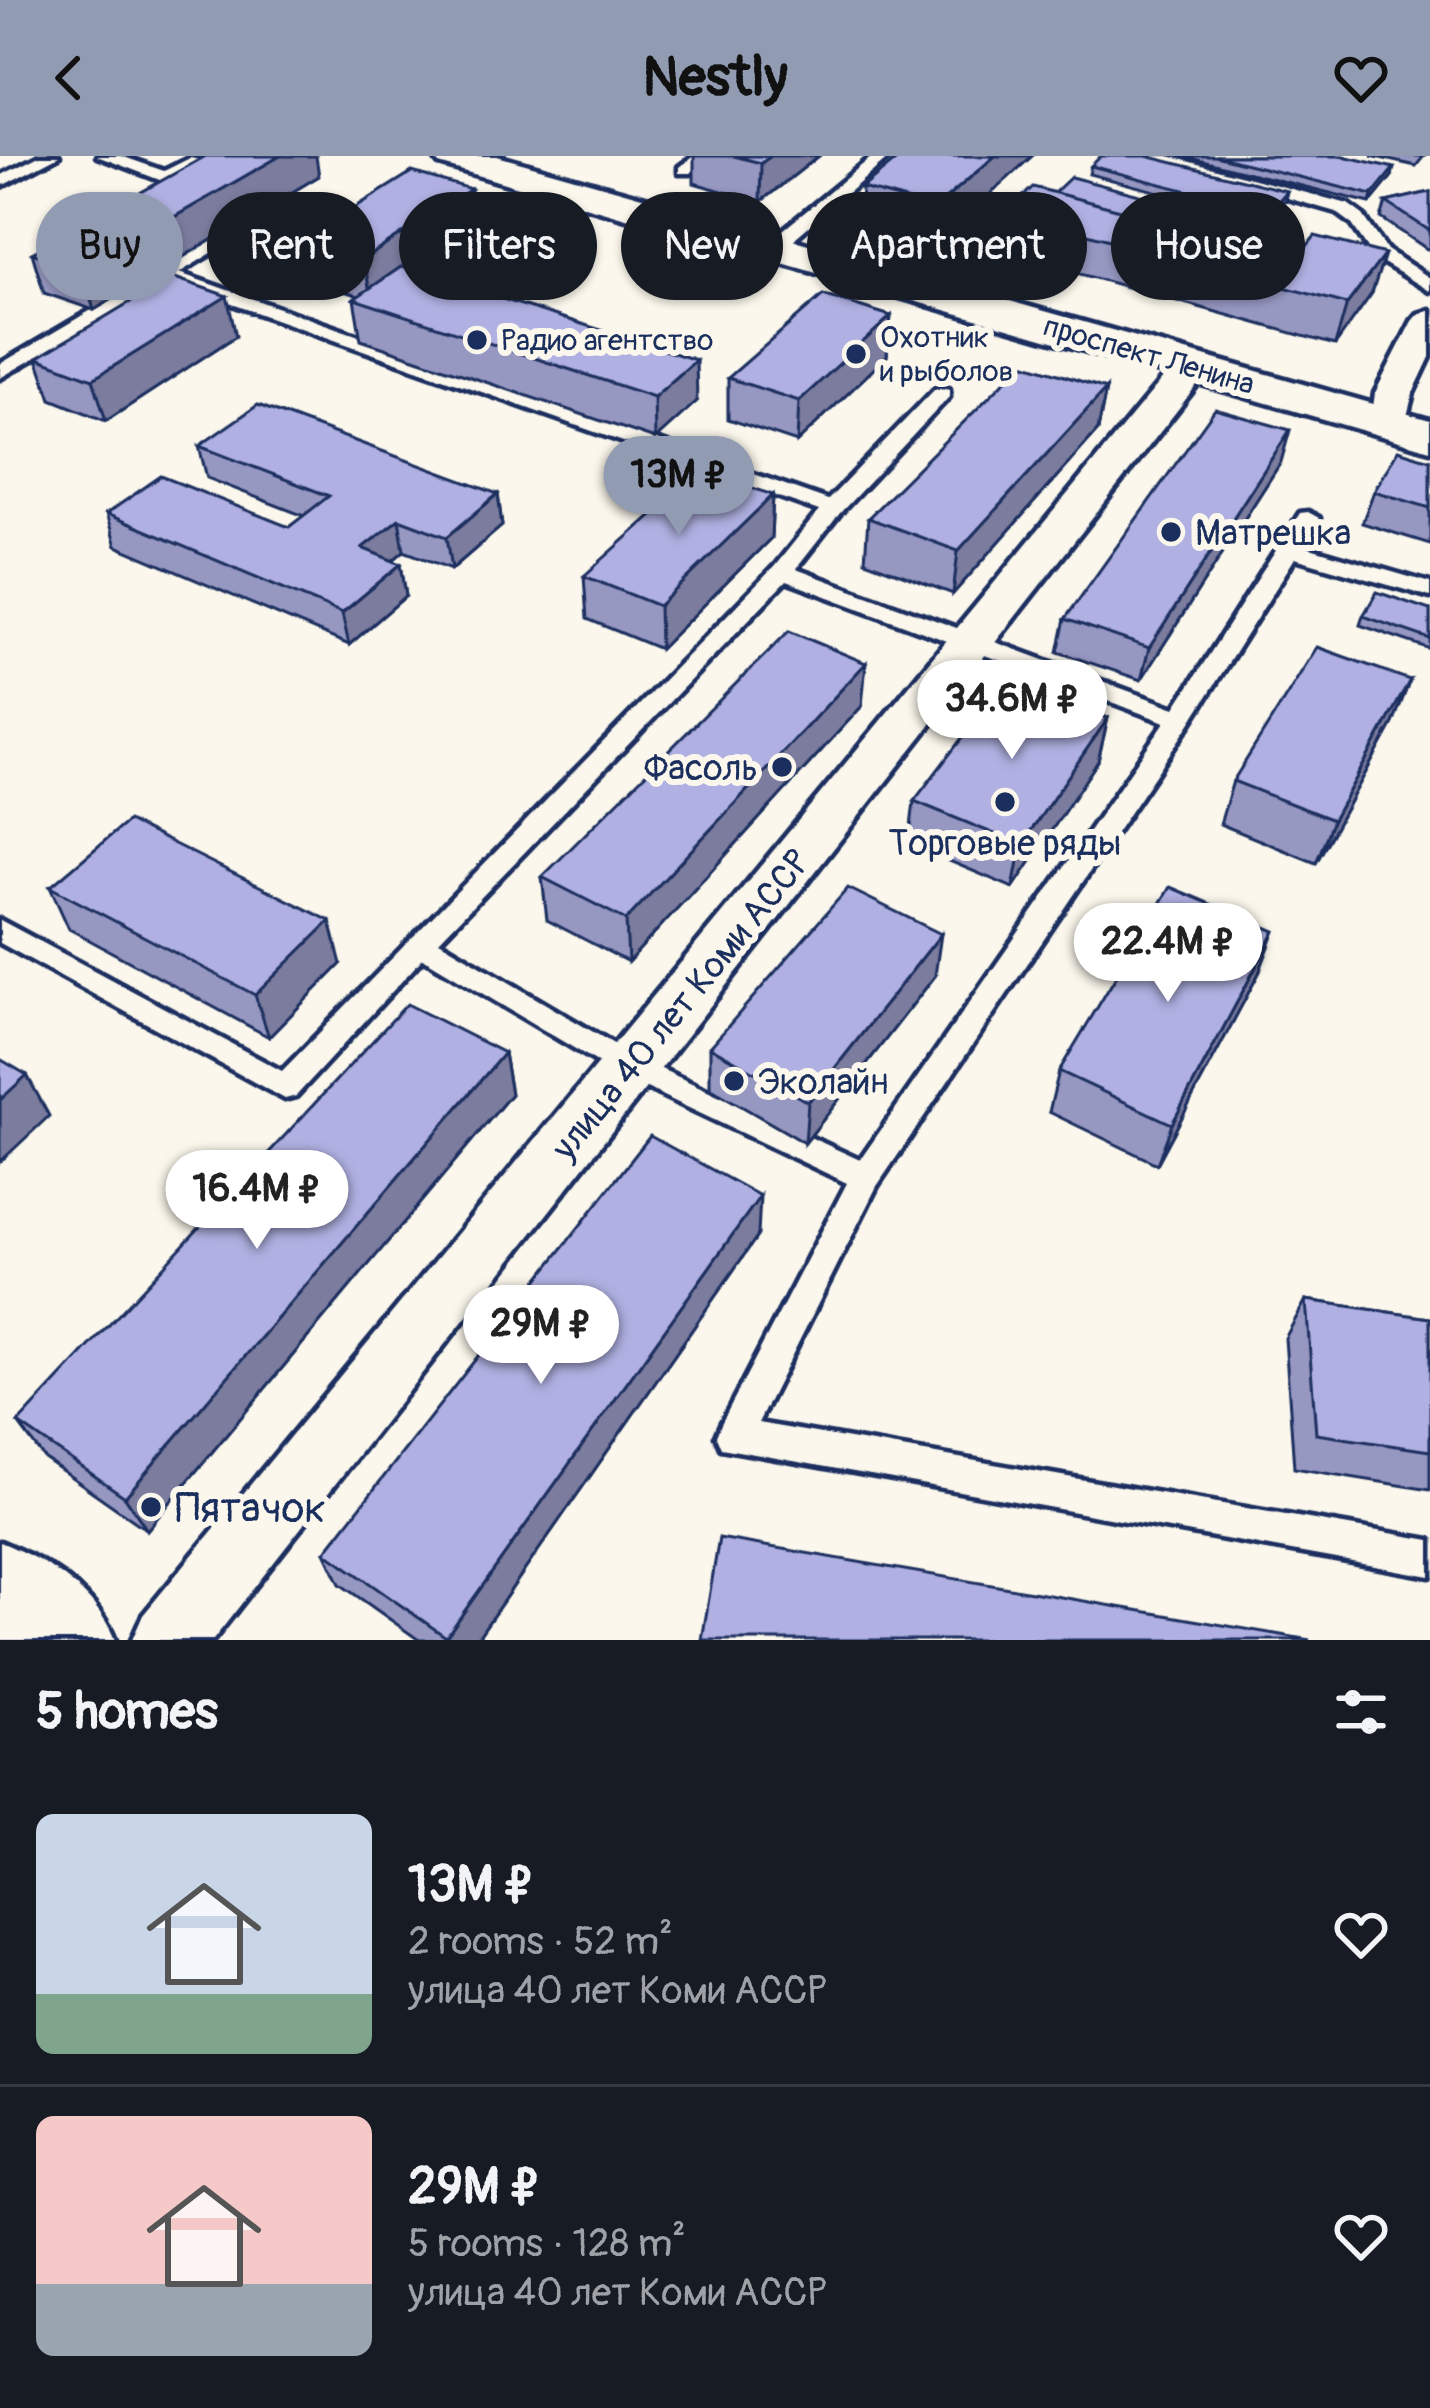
<!DOCTYPE html>
<meta charset="utf-8">
<style>
:root{--surface:#171b24;--page:#242831;--text:#f1f3f6;--muted:#9ea1a6;--line:#363941;--accent:#919bb2}
body{margin:0;font-family:Pangolin,sans-serif;background:var(--page);color:var(--text);height:100vh;display:flex;flex-direction:column;font-size:45px;white-space:nowrap}
*{box-sizing:border-box;margin:0}
p{font-size:39px;color:var(--muted)}
.icon{flex:none;width:66px;height:66px;fill:none;stroke:currentColor;stroke-width:2;stroke-linecap:round;stroke-linejoin:round}
.map{position:relative;height:1484px;overflow:hidden}
.drawer{display:flex;flex-direction:column;background:var(--surface);flex:1}
.drawer>*{flex:none}
.guide{position:absolute;left:36px;top:36px;width:1359px;height:108px;display:flex;gap:24px}
.price{position:absolute;translate:-50% -102px;padding:0 27px;border-radius:42px;background:#fff;color:#222;font-size:39px;line-height:78px;filter:drop-shadow(0 3px 6px #0008)}
.price::after{content:'';position:absolute;left:50%;top:72px;width:36px;height:27px;margin-left:-18px;background:inherit;clip-path:polygon(0 0,100% 0,50% 100%)}
.price.on{background:var(--accent);color:#111}
ul{padding:0;list-style:none}
li{display:flex;align-items:center;gap:36px;height:300px;padding:0 36px}
li+li{border-top:3px solid var(--line)}
li span{display:grid;place-items:center;flex:none;width:336px;height:240px;border-radius:18px;color:#555}
li>.icon{margin-inline-start:auto}
span .icon{width:144px;height:144px;fill:#fffc;stroke-width:1}
li b{font-size:51px}
h2{display:flex;justify-content:space-between;align-items:center;height:144px;padding:0 36px;font-size:51px}
.pill{padding:0 42px;border-radius:54px;background:var(--surface);box-shadow:0 3px 9px #0004;font-size:42px;line-height:108px}
.pill.on{background:var(--accent);color:#111}
header{display:flex;justify-content:space-between;align-items:center;height:156px;padding:0 36px;background:var(--accent);color:#111;font-size:54px;font-weight:700}
.map>svg:first-child{display:block}
</style>
<header><svg class="icon" aria-label="back" viewBox="0 0 24 24"><path d="M15 5l-7 7 7 7"/></svg>Nestly<svg class="icon" aria-label="heart" viewBox="0 0 24 24"><path d="M12 20l-8-8c-3-5 5-10 8-4 3-6 11-1 8 4z"/></svg></header>
<div class="map">
<svg width="1430" height="1484" viewBox="0 0 1430 1484">
<rect width="100%" height="100%" fill="#fbf7ec"/>
<filter id="ink" filterUnits="userSpaceOnUse"><feTurbulence type="fractalNoise" baseFrequency=".00833" numOctaves="2"/><feDisplacementMap in="SourceGraphic" scale="24" xChannelSelector="R" yChannelSelector="G"/><feConvolveMatrix kernelMatrix="1 2 1 2 8 2 1 2 1" color-interpolation-filters="sRGB"/></filter>
<g filter="url(#ink)">
<g fill="none" stroke-linecap="round" stroke-linejoin="round">
<defs>
<g id="service">
<path d="M39,0H59L0,31V20Z"/>
<path d="M97,0H121L164,15L190,2L204,5L165,26Z"/>
<path d="M694,0H712L691,17H679V11Z"/>
<path d="M873,0H891L796,81L785,98H773L770,94L783,74Z"/>
<path d="M1142,0H1168L1348,48L1363,59L1387,94L1430,122V135L1375,102L1351,67L1336,56Z"/>
<path d="M283,41L297,45L179,117L828,344L935,233H949V241L840,357L796,413L1175,552L1300,357L1308,356L1319,362L1303,390L1430,427V441L1295,402L1189,569L877,1030L758,1267L1430,1384V1420L721,1292L716,1280L721,1268L847,1027L619,919L423,802L296,940L285,943L0,787V764L282,915L774,411L819,355L167,125L0,222V208ZM786,425L1165,566L860,1004L639,903L439,785Z"/>
</g>
<g id="minor">
<path d="M1430,154V201L1413,237L1403,275H1377L1371,267L1375,237L1412,165L1418,158Z"/>
<path d="M1191,201L1204,204L1209,212L1204,220L213,1484H132L143,1459L1178,204Z"/>
</g>
<path id="tertiary" d="M0,1386C49,1406 95,1435 115,1484H0Z"/>
<path id="secondary" d="M433,0H497L1430,264V294L439,8Z"/>
</defs>
<use href="#service" stroke="#1b2f5e" stroke-width="9"/>
<use href="#minor" stroke="#1b2f5e" stroke-width="9"/>
<use href="#tertiary" stroke="#1b2f5e" stroke-width="9"/>
<use href="#secondary" stroke="#1b2f5e" stroke-width="9"/>
<use href="#service" fill="#fbf7ec" fill-rule="evenodd"/>
<use href="#minor" fill="#fbf7ec" fill-rule="evenodd"/>
<use href="#tertiary" fill="#fbf7ec" fill-rule="evenodd"/>
<use href="#secondary" fill="#fbf7ec" fill-rule="evenodd"/>
</g>
<g fill="#9798c2" stroke="#1b2f5e" stroke-width="3">
<path d="M694,0H819L760,46L694,27Z"/>
<path d="M901,0H1032L931,92L859,71L862,32Z"/>
<path d="M1182,0H1343L1392,20L1370,47Z"/>
<path d="M1371,0H1424L1416,10Z"/>
<path d="M1091,10L1287,35L1285,43L1267,64L1089,18Z"/>
<path d="M319,20L94,154L44,137L32,97Z"/>
<path d="M1430,36V92L1427,93L1381,62L1386,46Z"/>
<path d="M1193,53L1191,61L1182,70L1372,137L1335,189L1001,96L1006,56Z"/>
<path d="M475,72L412,115L697,245L655,283L361,184L354,143L359,140L311,124L303,84Z"/>
<path d="M891,160L887,200L797,286L728,263V222Z"/>
<path d="M236,180L106,265L51,243L37,202Z"/>
<path d="M1106,233L1098,274L953,438L865,405L868,362Z"/>
<path d="M199,290L498,338L502,370L452,413L404,395L392,405L401,408L406,440L349,489L116,390L106,358L289,371L304,360L207,322Z"/>
<path d="M1430,304V388L1362,367L1374,335Z"/>
<path d="M1281,306L1141,524L1058,496L1065,463Z"/>
<path d="M773,339L771,382L660,493L587,463L584,420Z"/>
<path d="M1430,454V493L1360,469L1363,460Z"/>
<path d="M1410,524L1393,567L1316,707L1220,668L1233,625Z"/>
<path d="M862,550L628,806L547,764L542,721Z"/>
<path d="M1108,562L1098,605L1013,732L909,688L914,645Z"/>
<path d="M50,731L341,808L269,881L69,773Z"/>
<path d="M1259,817L1157,1008L1049,956L1059,915Z"/>
<path d="M935,820L805,987L710,932V891Z"/>
<path d="M504,897L511,938L147,1374L44,1302L18,1267Z"/>
<path d="M758,1079L476,1484H419L340,1428L325,1396Z"/>
<path d="M1306,1144L1430,1162V1334L1294,1312L1285,1182Z"/>
</g>
<g fill="#7b7c9e" stroke="#1b2f5e" stroke-width="3">
<path d="M280,0H316L319,20L94,154L82,114Z"/>
<path d="M771,0H819L760,46L761,7Z"/>
<path d="M995,0H1032L931,92L935,52Z"/>
<path d="M1394,12L1392,20L1370,47L1372,39Z"/>
<path d="M471,33L475,72L371,143L364,103Z"/>
<path d="M1287,35L1285,43L1267,64L1269,56Z"/>
<path d="M1193,53L1191,61L1165,87L1167,79Z"/>
<path d="M1385,98L1372,137L1335,189L1347,148Z"/>
<path d="M227,140L236,180L106,265L93,223Z"/>
<path d="M891,160L887,200L797,286L799,245Z"/>
<path d="M696,204L697,245L655,283L654,241Z"/>
<path d="M1106,233L1098,274L953,438L958,395Z"/>
<path d="M1290,274L1281,306L1141,524L1149,492Z"/>
<path d="M498,338L502,370L452,413L447,381Z"/>
<path d="M773,339L771,382L660,493L659,450Z"/>
<path d="M399,363L404,395L368,425L362,392Z"/>
<path d="M401,408L406,440L349,489L342,457Z"/>
<path d="M866,507L862,550L628,806L626,764Z"/>
<path d="M1410,524L1393,567L1316,707L1333,664Z"/>
<path d="M1108,562L1098,605L1013,732L1021,689Z"/>
<path d="M330,765L341,808L269,881L255,839Z"/>
<path d="M1275,775L1259,817L1157,1008L1172,968Z"/>
<path d="M941,778L935,820L805,987L808,946Z"/>
<path d="M504,897L511,938L147,1374L125,1341Z"/>
<path d="M27,919L49,960L0,1006V944Z"/>
<path d="M760,1040L758,1079L476,1484H447L446,1481Z"/>
</g>
<g fill="#b0b1e2" stroke="#1b2f5e" stroke-width="3">
<path d="M206,0H280L82,114L32,97Z"/>
<path d="M734,0H771L761,7Z"/>
<path d="M901,0H995L935,52L862,32Z"/>
<path d="M1101,0H1146L1287,35L1269,56L1091,10Z"/>
<path d="M1215,0H1343L1394,12L1372,39Z"/>
<path d="M412,16L471,33L364,103L303,84Z"/>
<path d="M1071,21L1193,53L1177,69L1054,37Z"/>
<path d="M1033,31L1298,101L1315,80L1385,98L1347,148L1006,56Z"/>
<path d="M1430,36V75L1386,46Z"/>
<path d="M401,111L696,204L654,241L354,143Z"/>
<path d="M172,121L227,140L93,223L37,202Z"/>
<path d="M823,139L891,160L799,245L728,222Z"/>
<path d="M1023,207L1106,233L958,395L868,362Z"/>
<path d="M258,249L498,338L447,381L399,363L362,392L401,408L342,457L106,358L161,320L289,371L329,340L199,290Z"/>
<path d="M1215,253L1290,274L1149,492L1065,463Z"/>
<path d="M1398,294L1430,304V352L1374,335Z"/>
<path d="M702,314L773,339L659,450L584,420Z"/>
<path d="M1377,436L1430,454V483L1363,460Z"/>
<path d="M789,475L866,507L626,764L542,721Z"/>
<path d="M1317,491L1410,524L1333,664L1233,625Z"/>
<path d="M1007,523L1108,562L1021,689L914,645Z"/>
<path d="M128,665L330,765L255,839L50,731Z"/>
<path d="M1170,731L1275,775L1172,968L1059,915Z"/>
<path d="M848,732L941,778L808,946L710,891Z"/>
<path d="M407,848L504,897L125,1341L18,1267Z"/>
<path d="M0,903L27,919L0,944Z"/>
<path d="M650,980L760,1040L446,1481L325,1396Z"/>
<path d="M1306,1144L1430,1162V1295L1316,1278Z"/>
<path d="M719,1382L1310,1484H702Z"/>
</g>
</g>
<g fill="#1b2f5e" stroke="#fbf7ec" stroke-width="4.5">
<circle cx="477" cy="184" r="12"/>
<circle cx="856" cy="198" r="12"/>
<circle cx="1171" cy="376" r="12"/>
<circle cx="782" cy="611" r="12"/>
<circle cx="1005" cy="646" r="12"/>
<circle cx="734" cy="925" r="12"/>
<circle cx="151" cy="1351" r="12"/>
</g>
<g text-anchor="middle" stroke-width="12" stroke-linejoin="round" paint-order="stroke">
<g font-size="30" fill="#1b2f5e" stroke="#fbf7ec" text-anchor="start">
<text x="880" y="191">Охотник<tspan x="880" dy="34">и рыболов</tspan></text>
<text x="501" y="194">Радио агентство</text>
</g>
<g font-size="30" fill="#1b2f5e" stroke="#fbf7ec">
<text transform="translate(1149 199) rotate(16)" y="10">проспект Ленина</text>
</g>
<g font-size="36" fill="#1b2f5e" stroke="#fbf7ec" text-anchor="start">
<text x="1195" y="389">Матрешка</text>
<text x="758" y="624" text-anchor="end">Фасоль</text>
<text x="1005" y="699" text-anchor="middle">Торговые ряды</text>
<text x="758" y="938">Эколайн</text>
</g>
<g font-size="36" fill="#1b2f5e" stroke="#fbf7ec">
<text transform="translate(680 848) rotate(-51)" y="13">улица 40 лет Коми АССР</text>
</g>
<g font-size="42" fill="#1b2f5e" stroke="#fbf7ec" text-anchor="start">
<text x="175" y="1366">Пятачок</text>
</g>
</g>
</svg>
<b class="price on" style="left:679px;top:382px">13M ₽</b>
<b class="price" style="left:1012px;top:606px">34.6M ₽</b>
<b class="price" style="left:1168px;top:849px">22.4M ₽</b>
<b class="price" style="left:257px;top:1096px">16.4M ₽</b>
<b class="price" style="left:541px;top:1231px">29M ₽</b>
<div class="guide">
<a class="pill on">Buy</a>
<a class="pill">Rent</a>
<a class="pill">Filters</a>
<a class="pill">New</a>
<a class="pill">Apartment</a>
<a class="pill">House</a>
</div>
</div>
<section class="drawer">
<h2>5 homes<svg class="icon" aria-label="filters" viewBox="0 0 24 24"><path d="M4 7h16M4 17h16"/><circle cx="9" cy="7" r="2"/><circle cx="15" cy="17" r="2"/></svg></h2>
<ul>
<li><span style="background:linear-gradient(#c9d6e8 75%,#7fa58c 0)"><svg class="icon" aria-label="home" viewBox="0 0 24 24"><path d="M3 11l9-7 9 7M6 9v11h12V9"/></svg></span><div><b>13M ₽</b><p>2 rooms · 52 m²</p><p>улица 40 лет Коми АССР</p></div><svg class="icon" aria-label="heart" viewBox="0 0 24 24"><path d="M12 20l-8-8c-3-5 5-10 8-4 3-6 11-1 8 4z"/></svg></li>
<li><span style="background:linear-gradient(#f6c9c9 70%,#9aa5b1 0)"><svg class="icon" aria-label="home" viewBox="0 0 24 24"><path d="M3 11l9-7 9 7M6 9v11h12V9"/></svg></span><div><b>29M ₽</b><p>5 rooms · 128 m²</p><p>улица 40 лет Коми АССР</p></div><svg class="icon" aria-label="heart" viewBox="0 0 24 24"><path d="M12 20l-8-8c-3-5 5-10 8-4 3-6 11-1 8 4z"/></svg></li>
</ul>
</section>
